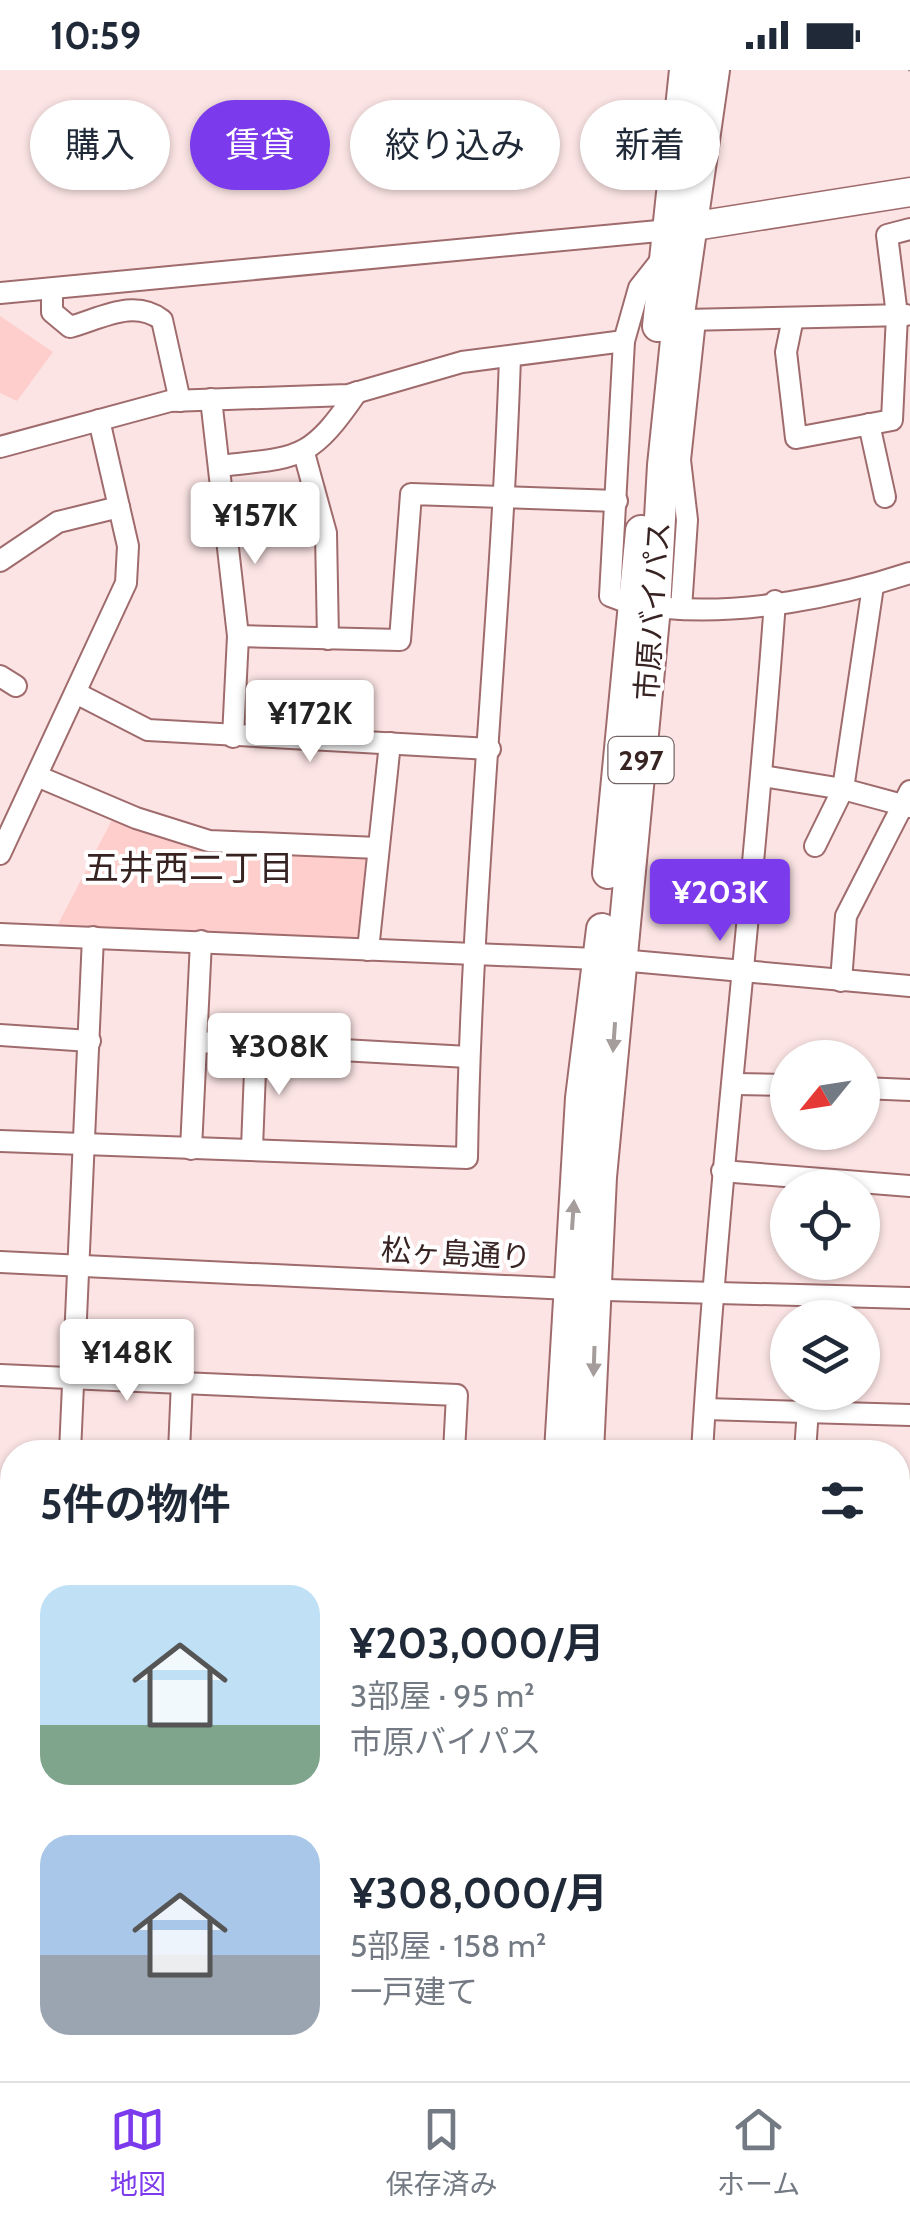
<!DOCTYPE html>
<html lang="ja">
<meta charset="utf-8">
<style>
:root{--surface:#fff;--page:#f6f6f7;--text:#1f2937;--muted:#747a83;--line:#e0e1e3;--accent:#7c3aed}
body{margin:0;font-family:Cabin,"Noto Sans JP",sans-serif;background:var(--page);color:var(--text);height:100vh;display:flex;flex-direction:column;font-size:38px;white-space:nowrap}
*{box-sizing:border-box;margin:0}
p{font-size:32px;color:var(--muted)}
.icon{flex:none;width:55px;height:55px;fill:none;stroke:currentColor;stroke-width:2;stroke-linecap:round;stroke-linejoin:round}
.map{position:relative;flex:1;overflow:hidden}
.side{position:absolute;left:0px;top:1370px;width:910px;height:642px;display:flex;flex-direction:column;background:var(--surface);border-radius:40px 40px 0 0;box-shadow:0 2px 8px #0004}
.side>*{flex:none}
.banner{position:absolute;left:30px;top:30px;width:850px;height:90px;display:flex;gap:20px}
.needle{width:65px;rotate:240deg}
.tools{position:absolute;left:770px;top:970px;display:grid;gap:20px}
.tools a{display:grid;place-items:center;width:110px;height:110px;border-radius:50%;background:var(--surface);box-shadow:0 2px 8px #0004;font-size:50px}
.price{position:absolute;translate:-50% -85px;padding:0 22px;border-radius:10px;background:#fff;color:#222;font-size:32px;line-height:65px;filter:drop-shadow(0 2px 5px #0008)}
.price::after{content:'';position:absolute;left:50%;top:60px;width:30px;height:22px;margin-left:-15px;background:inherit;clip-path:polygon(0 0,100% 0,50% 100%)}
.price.selected{background:var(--accent);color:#fff}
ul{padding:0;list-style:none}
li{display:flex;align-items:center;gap:30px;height:250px;padding:0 40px}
li span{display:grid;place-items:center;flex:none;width:280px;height:200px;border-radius:30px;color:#555}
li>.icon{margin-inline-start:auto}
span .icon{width:120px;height:120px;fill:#fffc;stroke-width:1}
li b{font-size:42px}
h2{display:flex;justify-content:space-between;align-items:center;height:120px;padding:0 40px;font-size:42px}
.tag{padding:0 35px;border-radius:45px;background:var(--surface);box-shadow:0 2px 8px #0004;font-size:35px;line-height:90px}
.tag.selected{background:var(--accent);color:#fff}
.status{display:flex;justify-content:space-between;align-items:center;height:70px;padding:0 50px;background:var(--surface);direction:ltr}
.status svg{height:28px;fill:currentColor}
.dock{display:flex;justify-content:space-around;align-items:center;height:140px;border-top:2px solid var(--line);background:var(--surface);font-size:28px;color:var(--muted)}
.dock a{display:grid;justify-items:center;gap:5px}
.dock .selected{color:var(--accent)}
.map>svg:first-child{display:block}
</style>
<div class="status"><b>10:59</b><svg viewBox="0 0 49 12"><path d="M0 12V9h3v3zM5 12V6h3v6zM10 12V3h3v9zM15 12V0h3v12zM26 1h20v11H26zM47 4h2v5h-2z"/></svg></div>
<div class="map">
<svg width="910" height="2011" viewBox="0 0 910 2011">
<rect width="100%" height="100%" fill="#fce4e4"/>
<g fill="#fececd">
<path d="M0,246L53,282L17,331L0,323Z"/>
<path d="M117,740L172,762L378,778L368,880L52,866Z"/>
<path d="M0,1599L12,1600V1741L0,1740Z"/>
</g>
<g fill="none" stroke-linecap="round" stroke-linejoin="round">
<defs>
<g id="minor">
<path d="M52,219V242L70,257C100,249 134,228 162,250L180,331"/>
<path d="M0,223L669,160"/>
<path d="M793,248L786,282L796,368L892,350L897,245L887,165L910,159"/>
<path d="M685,250L906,245"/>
<path d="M211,329L238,566L233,667"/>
<path d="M869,354L885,427"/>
<path d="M0,377L170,331L348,325L462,292L624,271"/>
<path d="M304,383L326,463L328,569"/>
<path d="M219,396C299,387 309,392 357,322"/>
<path d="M0,491L58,452L119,437"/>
<path d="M634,535L610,526L624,271L639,218L665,185"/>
<path d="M667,538C744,545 837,527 910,503"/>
<path d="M681,539L687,450L680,390L695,250"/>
<path d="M238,566L400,570L411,424L617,431"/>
<path d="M0,606L16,616"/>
<path d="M76,623L148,660L490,679"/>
<path d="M37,706L136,748L209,771L378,778"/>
<path d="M763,706L843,719L910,737"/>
<path d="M815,776L843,719L873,516"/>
<path d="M0,784L126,513L128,476L99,350"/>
<path d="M0,864L620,890L910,916"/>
<path d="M368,880L390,673"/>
<path d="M841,911L846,846L910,721"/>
<path d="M0,965L90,971"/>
<path d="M198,972L468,987"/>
<path d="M735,1014L788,1015"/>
<path d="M862,1018L910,1020"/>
<path d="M0,1071L467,1088C471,821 501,555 510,287"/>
<path d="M252,1078L256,975"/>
<path d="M191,1079L201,871"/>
<path d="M722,1101L910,1116"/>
<path d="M0,1192L569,1219L910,1228"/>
<path d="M0,1305L457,1325L454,1382"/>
<path d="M705,1339L910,1345"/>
<path d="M70,1382L93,867"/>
<path d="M179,1382L182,1311"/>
<path d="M702,1382C719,1098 755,816 775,531"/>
<path d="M805,1382L808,1339"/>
<path d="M898,1442L910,1443"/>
<path d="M898,1541L910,1542"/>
<path d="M0,1600L12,1601"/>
<path d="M898,1642H910"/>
<path d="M0,1740L12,1741"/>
<path d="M898,1741L910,1742"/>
<path d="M0,1798H12"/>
<path d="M898,1841L910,1842"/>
<path d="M0,1906H12"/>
<path d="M898,1940L910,1941"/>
<path d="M50,2011V2000"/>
<path d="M665,2011L666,2000"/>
</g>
<path id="major" d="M670,160L910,122"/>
<g id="highway">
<path d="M658,256L685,0"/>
<path d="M608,803L641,461"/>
<path d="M560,1382L581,1028L602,859"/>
<path d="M588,1382L601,1107L655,537L663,395L678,251L714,0"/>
<path d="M522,2011L523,2000"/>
<path d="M544,2011L545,2000"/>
</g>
</defs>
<use href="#minor" stroke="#9f6b6c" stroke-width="24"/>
<use href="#major" stroke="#9f6b6c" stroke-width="31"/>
<use href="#highway" stroke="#9f6b6c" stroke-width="34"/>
<path stroke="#a38c8c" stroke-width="2.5" stroke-dasharray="8 5" stroke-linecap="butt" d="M908,0H910"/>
<use href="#minor" stroke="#fff" stroke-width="20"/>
<use href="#major" stroke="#fff" stroke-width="28"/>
<use href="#highway" stroke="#fff" stroke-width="30"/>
</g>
<defs><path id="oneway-solid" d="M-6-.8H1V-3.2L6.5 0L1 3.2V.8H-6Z" transform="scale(2.5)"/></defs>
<g fill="#a59c9c">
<use href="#oneway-solid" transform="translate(614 967) rotate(94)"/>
<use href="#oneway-solid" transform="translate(573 1145) rotate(-86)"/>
<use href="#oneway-solid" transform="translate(594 1291) rotate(92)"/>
</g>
<g text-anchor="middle" stroke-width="8" stroke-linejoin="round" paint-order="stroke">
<rect fill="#fff" stroke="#746565" stroke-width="2.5" x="608.5" y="667" width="65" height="46" rx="8"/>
<g font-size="28" font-weight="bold" fill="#382323">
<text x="641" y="700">297</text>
</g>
<g font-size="30" fill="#382323" stroke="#fff">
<text transform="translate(653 541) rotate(-86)" y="10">市原バイパス</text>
<text transform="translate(456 1184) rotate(3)" y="10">松ヶ島通り</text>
</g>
<g font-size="35" fill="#382323" stroke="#fff">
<text x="189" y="810">五井西二丁目</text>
</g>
</g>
</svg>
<div class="tools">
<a><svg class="needle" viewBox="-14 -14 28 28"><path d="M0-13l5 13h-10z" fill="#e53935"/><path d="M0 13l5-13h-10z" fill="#747a83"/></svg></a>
<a><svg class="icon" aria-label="locate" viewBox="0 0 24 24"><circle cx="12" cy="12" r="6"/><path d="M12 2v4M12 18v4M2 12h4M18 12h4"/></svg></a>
<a><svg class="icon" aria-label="layers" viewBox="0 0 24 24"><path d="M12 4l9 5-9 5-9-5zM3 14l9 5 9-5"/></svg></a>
</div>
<b class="price" style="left:255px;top:497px">¥157K</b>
<b class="price" style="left:310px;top:695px">¥172K</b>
<b class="price selected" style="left:720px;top:874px">¥203K</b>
<b class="price" style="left:279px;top:1028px">¥308K</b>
<b class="price" style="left:127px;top:1334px">¥148K</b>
<div class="banner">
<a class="tag">購入</a>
<a class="tag selected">賃貸</a>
<a class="tag">絞り込み</a>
<a class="tag">新着</a>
</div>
<section class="side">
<h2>5件の物件<svg class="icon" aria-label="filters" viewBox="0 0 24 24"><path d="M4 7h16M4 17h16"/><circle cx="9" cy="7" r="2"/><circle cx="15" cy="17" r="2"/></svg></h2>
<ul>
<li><span style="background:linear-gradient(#bfe0f5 70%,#7fa58c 0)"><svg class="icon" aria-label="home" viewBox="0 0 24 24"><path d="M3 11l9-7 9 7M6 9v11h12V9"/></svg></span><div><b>¥203,000/月</b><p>3部屋 · 95 m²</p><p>市原バイパス</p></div></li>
<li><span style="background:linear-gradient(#a9c7e8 60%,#9aa5b1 0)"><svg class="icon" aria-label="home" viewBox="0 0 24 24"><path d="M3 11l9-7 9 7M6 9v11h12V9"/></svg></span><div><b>¥308,000/月</b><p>5部屋 · 158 m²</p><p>一戸建て</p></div></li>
</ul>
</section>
</div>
<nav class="dock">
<a class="selected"><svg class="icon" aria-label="map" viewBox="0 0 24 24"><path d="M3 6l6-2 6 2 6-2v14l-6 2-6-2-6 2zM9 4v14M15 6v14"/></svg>地図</a>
<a><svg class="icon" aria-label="saved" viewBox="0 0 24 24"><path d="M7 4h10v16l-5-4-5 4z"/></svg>保存済み</a>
<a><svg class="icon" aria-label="home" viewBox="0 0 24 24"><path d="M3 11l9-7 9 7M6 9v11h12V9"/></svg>ホーム</a>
</nav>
